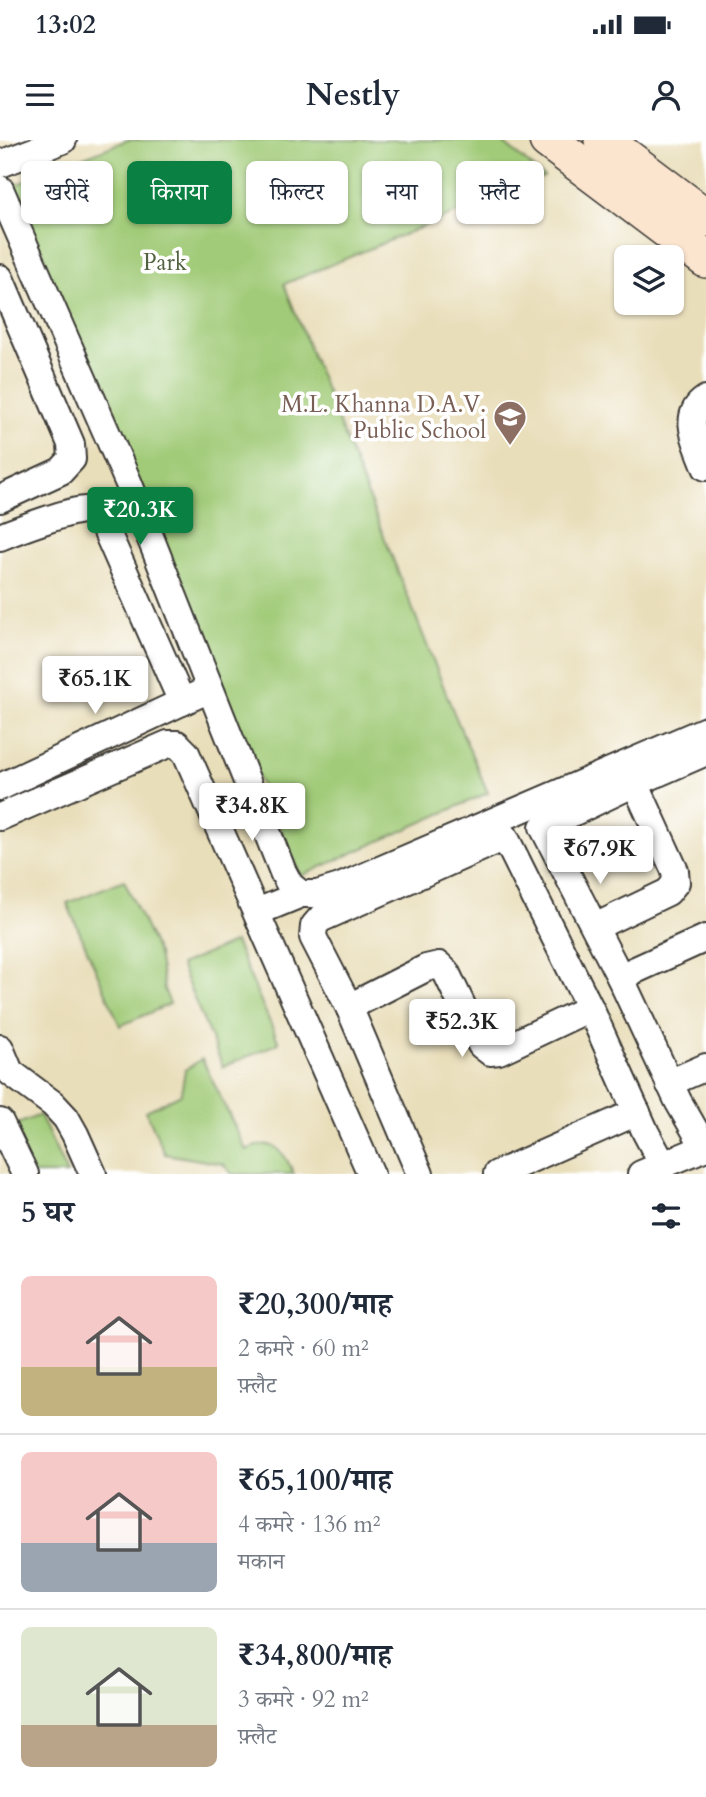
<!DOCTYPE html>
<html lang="hi">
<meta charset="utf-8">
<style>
:root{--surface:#fff;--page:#f2f2f3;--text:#1f2937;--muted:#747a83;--line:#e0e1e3;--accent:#0b8043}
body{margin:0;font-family:Cardo,"Noto Serif Devanagari",serif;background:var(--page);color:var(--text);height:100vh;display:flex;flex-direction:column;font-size:26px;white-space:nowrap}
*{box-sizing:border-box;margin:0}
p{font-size:23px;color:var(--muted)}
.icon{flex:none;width:38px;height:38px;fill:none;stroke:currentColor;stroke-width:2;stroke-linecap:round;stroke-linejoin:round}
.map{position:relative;height:1034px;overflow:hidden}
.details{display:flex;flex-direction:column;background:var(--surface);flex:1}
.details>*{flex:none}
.top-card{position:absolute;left:21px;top:21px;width:665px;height:63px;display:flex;gap:14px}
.fabs{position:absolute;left:614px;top:105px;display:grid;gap:14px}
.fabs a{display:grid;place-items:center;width:70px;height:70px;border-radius:10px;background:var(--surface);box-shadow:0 2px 5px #0004;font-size:35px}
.price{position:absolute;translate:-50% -60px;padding:0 16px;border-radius:7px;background:#fff;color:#222;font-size:23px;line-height:46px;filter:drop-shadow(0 2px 4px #0008)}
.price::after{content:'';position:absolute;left:50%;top:42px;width:21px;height:16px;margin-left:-10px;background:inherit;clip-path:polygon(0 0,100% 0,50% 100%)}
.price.selected{background:var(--accent);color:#fff}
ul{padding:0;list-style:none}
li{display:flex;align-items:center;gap:21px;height:175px;padding:0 21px}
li+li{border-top:2px solid var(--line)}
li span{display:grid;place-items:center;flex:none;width:196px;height:140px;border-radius:10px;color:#555}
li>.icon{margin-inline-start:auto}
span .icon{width:84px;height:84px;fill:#fffc;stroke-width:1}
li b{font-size:30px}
h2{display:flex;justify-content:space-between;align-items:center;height:84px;padding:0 21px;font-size:30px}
.pill{padding:0 24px;border-radius:10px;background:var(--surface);box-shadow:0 2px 5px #0004;font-size:24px;line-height:63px}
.pill.selected{background:var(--accent);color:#fff}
.status{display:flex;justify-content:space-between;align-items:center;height:49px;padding:0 35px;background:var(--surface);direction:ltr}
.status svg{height:19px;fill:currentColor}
header{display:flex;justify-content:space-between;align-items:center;height:91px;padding:0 21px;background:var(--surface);font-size:32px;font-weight:700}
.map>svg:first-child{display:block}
</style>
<div class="status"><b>13:02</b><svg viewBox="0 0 49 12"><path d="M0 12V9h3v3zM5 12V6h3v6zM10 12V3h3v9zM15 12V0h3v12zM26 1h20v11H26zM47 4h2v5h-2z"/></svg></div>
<header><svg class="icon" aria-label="menu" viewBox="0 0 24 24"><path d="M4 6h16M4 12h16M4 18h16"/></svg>Nestly<svg class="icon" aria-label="person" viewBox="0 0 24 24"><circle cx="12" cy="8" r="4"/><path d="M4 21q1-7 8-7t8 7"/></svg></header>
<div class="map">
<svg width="706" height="1034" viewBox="0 0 706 1034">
<rect width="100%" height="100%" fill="#fff"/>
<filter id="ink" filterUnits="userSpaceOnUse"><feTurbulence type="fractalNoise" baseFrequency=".0143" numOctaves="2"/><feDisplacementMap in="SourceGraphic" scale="14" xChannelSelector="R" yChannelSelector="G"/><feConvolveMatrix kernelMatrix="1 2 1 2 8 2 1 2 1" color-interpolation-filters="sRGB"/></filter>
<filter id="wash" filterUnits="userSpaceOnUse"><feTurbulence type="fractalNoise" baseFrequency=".00686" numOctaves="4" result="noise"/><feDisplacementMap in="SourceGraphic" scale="28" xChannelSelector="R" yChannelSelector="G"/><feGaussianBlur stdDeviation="1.57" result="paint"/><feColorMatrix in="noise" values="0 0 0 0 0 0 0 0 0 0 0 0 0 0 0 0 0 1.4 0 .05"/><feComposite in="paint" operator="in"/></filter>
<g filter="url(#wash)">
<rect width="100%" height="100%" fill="#e9deba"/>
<g fill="#a1cb78" stroke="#5e744a" stroke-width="2">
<path d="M127,0H500L544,37L284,144L454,573L488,653L301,736L2,50Z"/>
<path d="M124,740L158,814L164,849L170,864L120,886L67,763Z"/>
<path d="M235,802L279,903L223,927L180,825Z"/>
<path d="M202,919L246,1010C251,1008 257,1005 263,1005C280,1003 288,1021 294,1034H232L223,1024L165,1014L146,971L181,954L185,930Z"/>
<path d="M40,975L67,1034H31L10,987Z"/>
</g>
</g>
<g filter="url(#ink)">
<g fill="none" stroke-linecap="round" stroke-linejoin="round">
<defs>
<g id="street">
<path d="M0,24L63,0"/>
<path d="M0,49L129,344L283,732L290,745L301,754"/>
<path d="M0,138L71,304L72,319L61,331L0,359"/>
<path d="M706,259C680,276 698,304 706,327"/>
<path d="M0,397C14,391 76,368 86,370C96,373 100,382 106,390L182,562"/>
<path d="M0,647L199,554"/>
<path d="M0,677L168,604H177L186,613L371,1034"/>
<path d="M257,772L301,754H317L340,747L706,590"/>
<path d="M595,787L668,752L676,742L675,731L635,643"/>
<path d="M620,837L706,798"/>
<path d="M349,867L426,828L439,825L446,832L481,905L490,912L499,911L590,868"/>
<path d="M0,908L10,932L53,964L66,978L75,994L93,1034"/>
<path d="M669,943L706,927"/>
<path d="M0,982L25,1034"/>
<path d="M705,1008L678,961L620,837L543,687L635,643L706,612"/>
<path d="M420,1034L349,867L313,797L314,786L320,779L505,697L590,868L646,993L663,1025"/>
<path d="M497,1034L637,972"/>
<path d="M641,1034L706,1007"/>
</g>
<g id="secondary">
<path d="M548,0L706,119"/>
<path d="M603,0L706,78"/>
</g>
</defs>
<use href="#street" stroke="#3b3934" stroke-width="30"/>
<use href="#secondary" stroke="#3b3934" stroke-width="40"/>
<use href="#street" stroke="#fff" stroke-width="26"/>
<use href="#secondary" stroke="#fce5cf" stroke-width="37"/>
</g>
</g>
<defs>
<symbol id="school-pin" viewBox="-11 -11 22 30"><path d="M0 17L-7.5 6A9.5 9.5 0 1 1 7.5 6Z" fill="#8d6e63" stroke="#fff"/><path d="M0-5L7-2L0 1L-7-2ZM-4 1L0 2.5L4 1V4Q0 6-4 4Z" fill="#fff"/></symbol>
</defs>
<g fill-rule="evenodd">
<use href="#school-pin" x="491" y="258" width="38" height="52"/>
</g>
<g text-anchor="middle" stroke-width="7" stroke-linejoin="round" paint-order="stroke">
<g font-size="23" fill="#516241" stroke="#fff">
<text x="165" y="130">Park</text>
</g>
<g font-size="23" fill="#785e54" stroke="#fff" text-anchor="end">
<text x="486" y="272">M.L. Khanna D.A.V.<tspan x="486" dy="26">Public School</tspan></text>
</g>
</g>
</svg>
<div class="fabs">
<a><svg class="icon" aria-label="layers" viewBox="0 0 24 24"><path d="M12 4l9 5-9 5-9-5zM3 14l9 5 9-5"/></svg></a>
</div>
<b class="price selected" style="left:140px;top:407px">₹20.3K</b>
<b class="price" style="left:95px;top:576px">₹65.1K</b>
<b class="price" style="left:252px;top:703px">₹34.8K</b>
<b class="price" style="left:600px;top:746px">₹67.9K</b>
<b class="price" style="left:462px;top:919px">₹52.3K</b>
<div class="top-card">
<a class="pill">खरीदें</a>
<a class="pill selected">किराया</a>
<a class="pill">फ़िल्टर</a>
<a class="pill">नया</a>
<a class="pill">फ़्लैट</a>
</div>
</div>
<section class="details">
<h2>5 घर<svg class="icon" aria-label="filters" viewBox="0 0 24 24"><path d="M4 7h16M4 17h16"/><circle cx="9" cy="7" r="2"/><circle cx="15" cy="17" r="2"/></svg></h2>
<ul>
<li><span style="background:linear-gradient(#f6c9c9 65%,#c2b280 0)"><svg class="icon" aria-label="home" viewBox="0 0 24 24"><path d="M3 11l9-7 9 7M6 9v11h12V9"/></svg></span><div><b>₹20,300/माह</b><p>2 कमरे · 60 m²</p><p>फ़्लैट</p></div></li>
<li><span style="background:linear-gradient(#f6c9c9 65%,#9aa5b1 0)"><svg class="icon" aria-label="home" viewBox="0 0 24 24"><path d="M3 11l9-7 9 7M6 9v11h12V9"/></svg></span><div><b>₹65,100/माह</b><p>4 कमरे · 136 m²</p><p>मकान</p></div></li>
<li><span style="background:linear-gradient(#dfe7d0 70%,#b9a48a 0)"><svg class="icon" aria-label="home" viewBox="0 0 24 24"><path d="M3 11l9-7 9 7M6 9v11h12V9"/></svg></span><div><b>₹34,800/माह</b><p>3 कमरे · 92 m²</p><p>फ़्लैट</p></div></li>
</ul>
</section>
